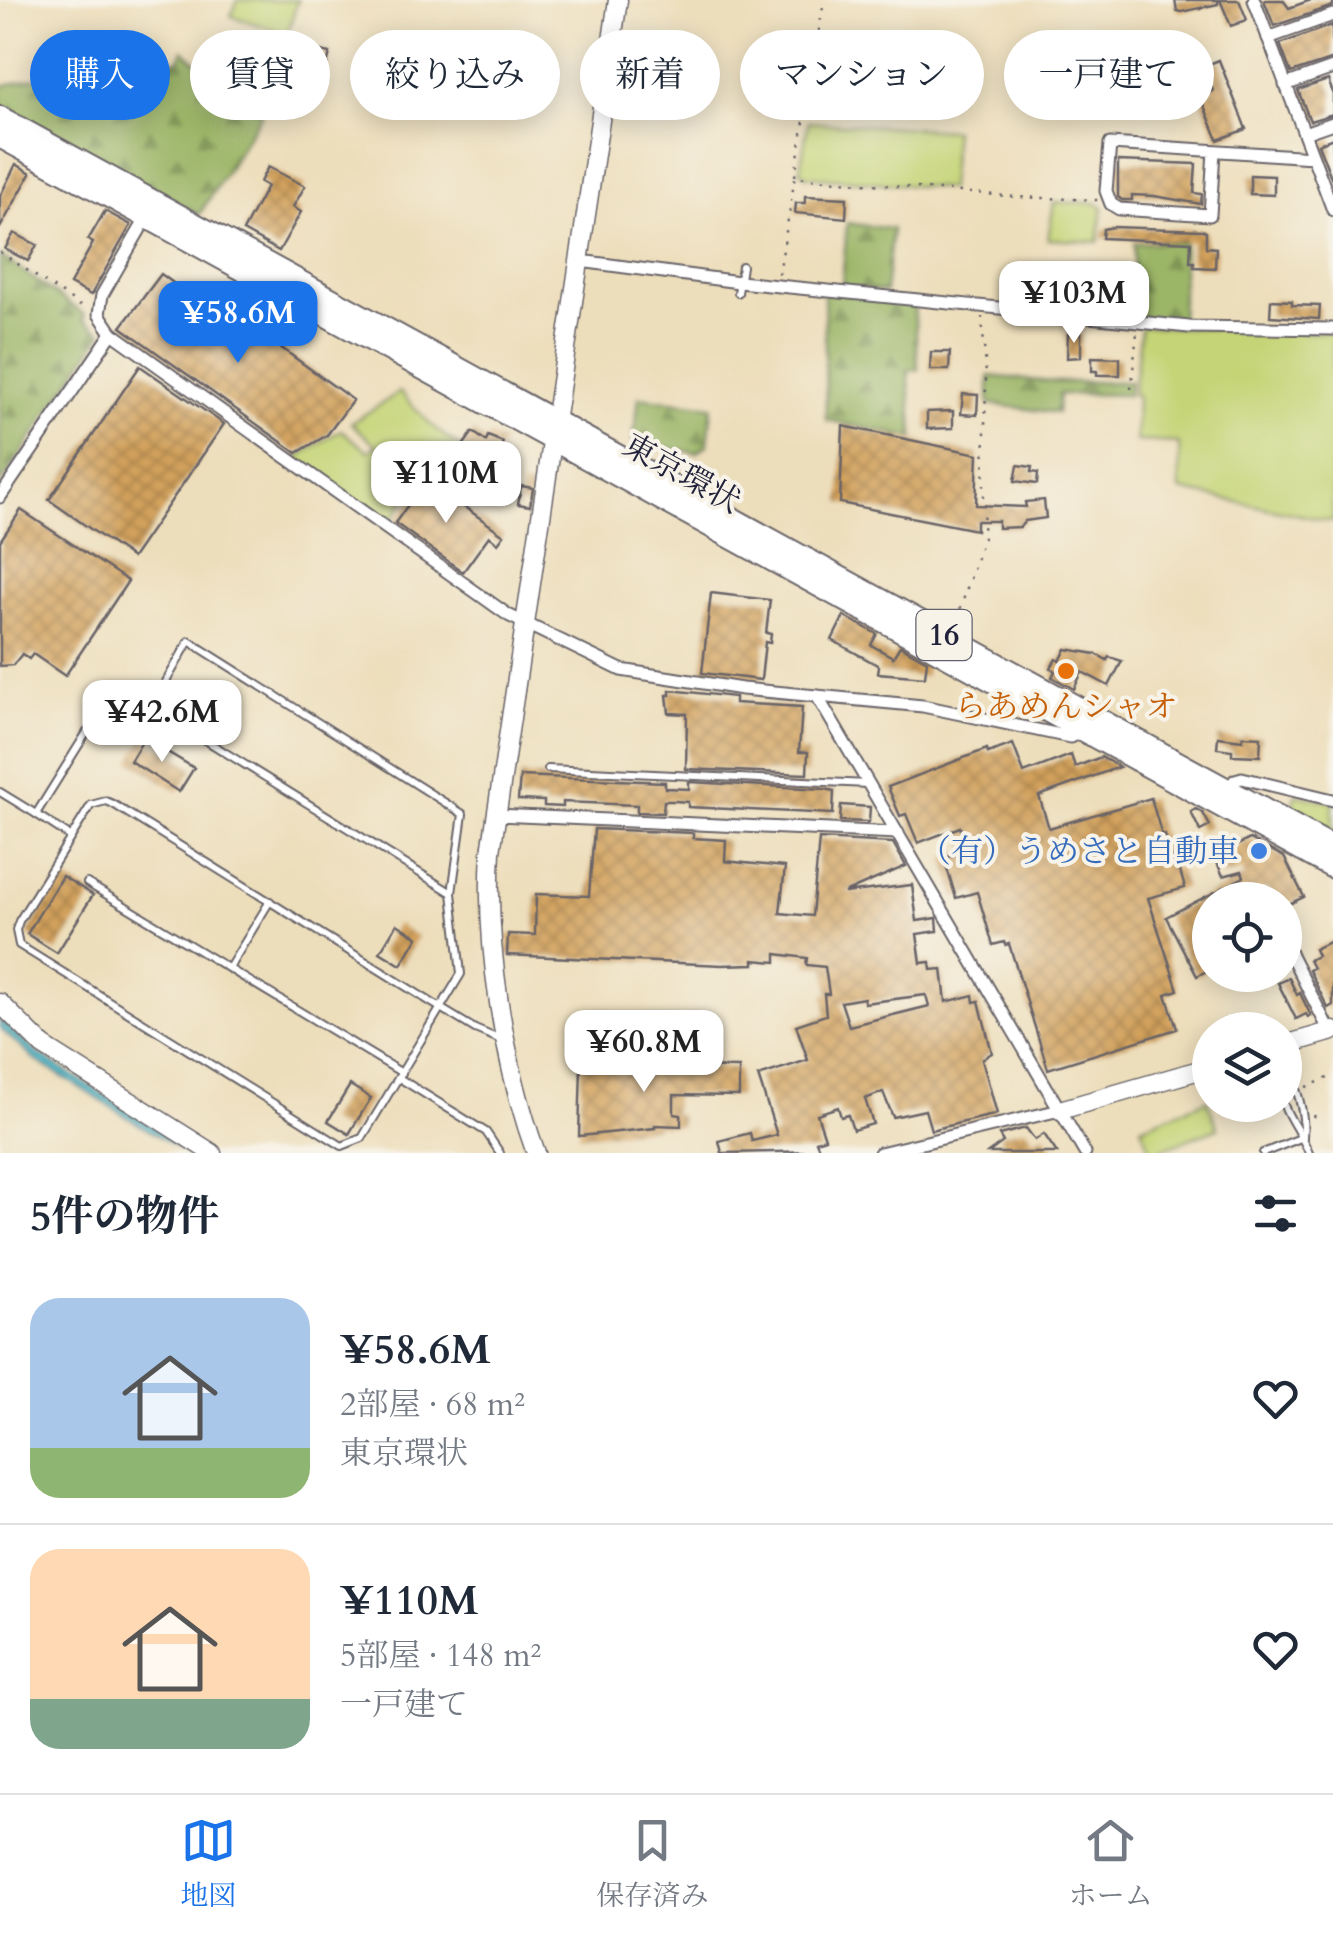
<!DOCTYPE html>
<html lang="ja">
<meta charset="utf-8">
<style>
:root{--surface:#fff;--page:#f6f6f7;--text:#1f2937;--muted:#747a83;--line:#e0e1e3;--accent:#1a73e8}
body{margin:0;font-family:Cardo,"Noto Serif JP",serif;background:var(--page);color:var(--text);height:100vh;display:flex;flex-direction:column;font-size:38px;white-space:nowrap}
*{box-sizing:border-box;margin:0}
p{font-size:32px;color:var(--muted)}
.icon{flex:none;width:55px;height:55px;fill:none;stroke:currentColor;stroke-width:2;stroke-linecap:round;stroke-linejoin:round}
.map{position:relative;height:1153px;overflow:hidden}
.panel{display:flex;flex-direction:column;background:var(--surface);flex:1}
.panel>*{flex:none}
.guide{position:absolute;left:30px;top:30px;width:1275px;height:90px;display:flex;gap:20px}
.buttons{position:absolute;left:1192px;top:882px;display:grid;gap:20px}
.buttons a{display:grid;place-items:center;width:110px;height:110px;border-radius:50%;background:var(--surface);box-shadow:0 5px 25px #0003;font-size:50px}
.price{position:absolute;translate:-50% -85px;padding:0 22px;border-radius:20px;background:#fff;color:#222;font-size:32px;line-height:65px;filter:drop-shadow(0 2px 5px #0008)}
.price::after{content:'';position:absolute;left:50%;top:60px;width:30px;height:22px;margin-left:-15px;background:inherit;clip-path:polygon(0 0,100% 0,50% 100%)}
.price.current{background:var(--accent);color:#fff}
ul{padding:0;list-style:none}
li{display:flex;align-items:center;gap:30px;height:250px;padding:0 30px}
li+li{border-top:2px solid var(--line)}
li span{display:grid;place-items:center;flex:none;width:280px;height:200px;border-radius:30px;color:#555}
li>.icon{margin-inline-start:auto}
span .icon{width:120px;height:120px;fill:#fffc;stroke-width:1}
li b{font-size:42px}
h2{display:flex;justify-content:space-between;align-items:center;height:120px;padding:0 30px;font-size:42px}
.tag{padding:0 35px;border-radius:45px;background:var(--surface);box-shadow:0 5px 25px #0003;font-size:35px;line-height:90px}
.tag.current{background:var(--accent);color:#fff}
.tab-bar{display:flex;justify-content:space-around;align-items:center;height:140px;border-top:2px solid var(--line);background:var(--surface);font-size:28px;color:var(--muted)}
.tab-bar a{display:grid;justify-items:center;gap:5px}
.tab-bar .current{color:var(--accent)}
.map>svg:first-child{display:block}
</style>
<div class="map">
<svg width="1333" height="1153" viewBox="0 0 1333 1153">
<defs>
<pattern id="forest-firs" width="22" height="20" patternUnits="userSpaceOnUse" patternTransform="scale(2.5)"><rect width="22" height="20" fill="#9cb667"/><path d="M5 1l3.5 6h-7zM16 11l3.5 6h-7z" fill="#7f9456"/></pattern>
<pattern id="building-cross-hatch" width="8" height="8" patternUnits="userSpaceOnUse" patternTransform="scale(2.5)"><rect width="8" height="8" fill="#d2a15c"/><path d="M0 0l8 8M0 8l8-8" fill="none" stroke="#aa834d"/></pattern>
</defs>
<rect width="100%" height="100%" fill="#f7f3e8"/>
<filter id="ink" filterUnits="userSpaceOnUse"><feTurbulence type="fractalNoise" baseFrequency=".01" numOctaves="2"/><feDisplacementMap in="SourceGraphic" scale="20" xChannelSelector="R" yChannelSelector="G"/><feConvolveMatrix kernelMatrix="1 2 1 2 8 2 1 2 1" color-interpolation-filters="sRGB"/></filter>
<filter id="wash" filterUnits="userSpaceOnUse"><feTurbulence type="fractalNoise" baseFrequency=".0048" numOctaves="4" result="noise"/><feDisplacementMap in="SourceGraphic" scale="40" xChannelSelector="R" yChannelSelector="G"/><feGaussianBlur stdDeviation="2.25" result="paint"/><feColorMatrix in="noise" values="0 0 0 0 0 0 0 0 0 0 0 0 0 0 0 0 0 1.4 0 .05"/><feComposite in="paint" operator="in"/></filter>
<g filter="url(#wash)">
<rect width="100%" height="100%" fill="#eddebb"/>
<g fill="#c5d476" stroke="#747b58" stroke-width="2.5">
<path d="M237,0H298L287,34L231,16Z"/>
<path d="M808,122L954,130L949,189L806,176L800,170Z"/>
<path d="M1054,202L1096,203L1103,207L1098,242L1048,239Z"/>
<path d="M1141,326L1333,333V522L1180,490L1179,443L1136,441L1137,395H1133Z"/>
<path d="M400,392L431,425L472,457L462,471L438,454L388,525L296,458L341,430L368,451L377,446L351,423Z"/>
<path d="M1296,794L1333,802V835L1290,811Z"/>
<path d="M1207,1100L1218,1128L1152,1153L1141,1127Z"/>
</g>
<g fill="url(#forest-firs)" stroke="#5f6c51" stroke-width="2.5">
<path d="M183,50L235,97L262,114L199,215L0,105V87L9,84C70,71 114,53 178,61Z"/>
<path d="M847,223L892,229L885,292L842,285Z"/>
<path d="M1184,242L1181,322L1132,317L1134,243Z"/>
<path d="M0,255L85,315L83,319L103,333L0,485Z"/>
<path d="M824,292L914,301L918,370H908L914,438L826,420Z"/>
<path d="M989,376L1052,382H1130L1128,395L1059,394L1057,413L989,404Z"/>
<path d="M639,397L712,406L708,444L697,453L662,447L653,451L650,448L638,455L632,451Z"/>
</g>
<path fill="#52bfcc" stroke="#3a7084" stroke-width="2.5" d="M0,1020L38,1054L198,1153H186L34,1059L0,1028Z"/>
<g id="blocks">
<g fill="url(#building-cross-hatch)" fill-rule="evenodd">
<path d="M1175,0H1218V4L1182,12L1177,11Z"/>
<path d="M1220,0H1239L1247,20L1231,26Z"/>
<path d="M1264,0H1283L1289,8L1311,0H1333V6L1274,26Z"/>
<path d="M1332,25L1333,59L1291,73L1280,44Z"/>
<path d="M1168,41L1175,64L1162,68L1155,45Z"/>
<path d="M311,49L330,53L325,72L306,67Z"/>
<path d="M1219,60L1246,129L1218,140L1200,96L1213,91L1204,66Z"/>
<path d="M1328,80L1333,93V114L1310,121L1298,90Z"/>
<path d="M1333,138V182L1318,144Z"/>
<path d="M1118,161L1196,164L1194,193L1202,194L1201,204L1154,196L1132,195V200H1122L1118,197Z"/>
<path d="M16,164L31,173L0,228V196Z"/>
<path d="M268,167L305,186L293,207L301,212L279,251L243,231L267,186L260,182Z"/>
<path d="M1250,175L1274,176V195L1250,194Z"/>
<path d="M805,196L847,198L846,218L795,213L796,203H805Z"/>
<path d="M105,211L131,225L91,295L70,284L93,243L88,240Z"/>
<path d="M1113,227L1203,230L1206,232V247L1216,248L1215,268L1194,267V262H1190L1191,242L1102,238L1103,229Z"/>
<path d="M14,233L37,245L28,261L5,249Z"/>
<path d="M161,274L222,319L229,310L353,400L327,435L297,453L121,327Z"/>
<path d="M1271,300L1292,301V305L1320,306L1319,319L1270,316Z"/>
<path d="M1081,333V357L1067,358L1068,334Z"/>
<path d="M931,352H950L949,370H930Z"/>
<path d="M1092,357L1120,358V375H1097V371H1092Z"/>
<path d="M140,366L224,424L132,558L49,500Z"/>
<path d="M963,394L978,395L977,415L961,414Z"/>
<path d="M953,411V428L927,429V412Z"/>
<path d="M843,426L978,454L976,505L1026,507L1025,502L1044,500L1046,518L1025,521L1020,527L998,528V521H976V530L840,503Z"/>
<path d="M473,432L486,441L488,436L503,442L493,466L462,447Z"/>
<path d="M1018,465L1032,467L1031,472L1038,473L1037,484L1015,481Z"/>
<path d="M426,480L504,535L498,543L489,536L463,572L395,523Z"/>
<path d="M521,486L533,488L530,506L518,504Z"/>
<path d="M21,510L128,581L65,676L33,654L29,659L22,654L13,665L0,666V541Z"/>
<path d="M711,593L770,600L766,633L771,634L770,643L765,642L761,680L702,673Z"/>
<path d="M844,616L877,634L871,645L893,657L900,646L927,661L925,677L878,673L879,666L832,640Z"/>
<path d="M1066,649L1096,654L1107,660L1109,657L1122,661L1109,686L1082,672L1074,689L1052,677L1055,671L1051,668L1056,659L1060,661Z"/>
<path d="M670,690L735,697V703L802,707L799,752H808L807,774L686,769L687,714L669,713L667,695H670Z"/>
<path d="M1243,736L1261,737L1260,756L1232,755V750L1217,748L1218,737L1243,740Z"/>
<path d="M144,738L194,768L179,792L130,761Z"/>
<path d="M1013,744L1024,773L1071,755L1075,767L1101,757L1119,767L1039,796L1049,828L1151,798L1162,836L1165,835L1175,869L1179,868L1185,888L1148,898L1178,990L1166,994L1177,1029L1048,1069L1009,944L1005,945L1004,942L993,945L977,892L956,898L944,858L967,851L960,827L918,843L906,814L900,816L888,787L987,749L988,753Z"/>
<path d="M520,776L665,782V788L689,789V782L825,789L834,791L833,814L688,807V802L675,801H664L663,813L637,812V805L563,802V807L544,806V801L518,800Z"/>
<path d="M841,805L870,807L869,822L840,821Z"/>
<path d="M1196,809L1203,813L1210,826L1200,831L1191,812Z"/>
<path d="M594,829L693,833V838L726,840L725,861L785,867L780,913L812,916L819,839L893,843L906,866L844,893L912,885L917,921L937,918L938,931L917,934L921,963L930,962L931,970L942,969L946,1002L973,995L974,1002L979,1001L992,1053L982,1059L997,1114L931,1130L925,1110L893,1117L883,1092L865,1099L873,1124L853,1130L848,1115L841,1117L838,1107L817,1114L825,1138L816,1141L820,1151L722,1153L719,1141L750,1133L752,1141L777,1135L758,1076L808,1060L796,1025L826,1015L824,994H829L825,967L806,965L807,958L776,954V962L754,960V964L722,965L507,955L508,934L535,935L536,894L589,896ZM926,995L929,1006L849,1026L841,1002L864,998V1003Z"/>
<path d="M1250,839L1284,857L1304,897L1285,906V900H1273L1267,889L1245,900H1210V969L1197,976L1166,917L1244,877L1242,871L1223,876L1214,856Z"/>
<path d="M62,876L93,895L57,953L27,934Z"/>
<path d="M397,924L418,937L401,965L380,952Z"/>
<path d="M1333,940V1005L1328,1008L1309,970L1313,968L1309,960L1317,956L1314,949Z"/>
<path d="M1289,978L1297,995L1300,993L1311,1016L1308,1017L1306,1014L1296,1019L1278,983Z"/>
<path d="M581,1065L739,1068V1096L674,1095V1114L681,1115V1126L655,1125V1128L579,1136Z"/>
<path d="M350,1085L371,1098L349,1134L328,1121Z"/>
<path d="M1026,1128L1035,1140L1044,1134L1057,1153H988L1003,1142L999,1135Z"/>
</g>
</g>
</g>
<g filter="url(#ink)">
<use href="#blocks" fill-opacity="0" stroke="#696468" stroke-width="2.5"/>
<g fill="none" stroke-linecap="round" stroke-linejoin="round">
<defs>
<g id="lane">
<path d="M738,293L742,266"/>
<path d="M152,707L452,893"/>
<path d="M548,769L868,784"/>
<path d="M0,792L36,814L87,732L95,726L146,717L189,641L463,814L452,893L461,974L362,1138L342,1146L19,945L16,930L19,921L91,805L106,801L113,804L442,1009L475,1029L501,1040"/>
<path d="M36,814L71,837"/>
<path d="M87,883L402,1073"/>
<path d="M229,968L270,901"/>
<path d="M1285,1061C1295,1085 1306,1110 1303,1137"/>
<path d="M399,1078L486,1132L500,1153"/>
<path d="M1284,1105C1291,1123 1302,1135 1309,1153"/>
<path d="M1263,1153L1303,1137"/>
</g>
<g id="street">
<path d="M1254,0L1333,210"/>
<path d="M1268,38L1333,15"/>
<path d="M1285,85L1333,68"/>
<path d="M1304,133L1333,123"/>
<path d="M1214,151L1210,215L1119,209L1111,204L1106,191L1110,144L1313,157"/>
<path d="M147,217L102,295L99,314L112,333L508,615L621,670L742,689L923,706L1070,737L1084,730"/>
<path d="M580,261L739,282L1189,327L1333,329"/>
<path d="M0,497L112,333"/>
<path d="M817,696L1085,1153"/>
<path d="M1227,793L1235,780L1242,778L1333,800"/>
<path d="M495,815L898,833"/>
<path d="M1290,953L1330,1032"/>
<path d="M880,1153L1060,1110"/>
</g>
<g id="secondary">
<path d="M0,1003L43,1046L212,1153"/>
<path d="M1285,1045L1333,1031"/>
<path d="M1060,1110L1210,1067"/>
<path d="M536,1153C504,1065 485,946 491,852L618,0"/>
</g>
<g id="highway">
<path d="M0,118L1333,848"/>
<path d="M0,136L1333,867"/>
</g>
</defs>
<use href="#lane" stroke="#696468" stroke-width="10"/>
<use href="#street" stroke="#696468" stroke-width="15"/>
<use href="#secondary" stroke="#696468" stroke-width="21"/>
<use href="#highway" stroke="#696468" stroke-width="26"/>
<g stroke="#696468" stroke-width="2.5" stroke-dasharray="2.5 8" stroke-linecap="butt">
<path d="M795,176L824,0"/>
<path d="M0,252L86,310"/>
<path d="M779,274L795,177L1017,197L1098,200"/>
<path d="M1131,389L1137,333"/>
<path d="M957,619L983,539L986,375L982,317"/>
<path d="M1306,1087L1333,1076"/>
<path d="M1314,1115L1317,1123"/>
</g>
<use href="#lane" stroke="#fff" stroke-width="6"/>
<use href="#street" stroke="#fff" stroke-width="11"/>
<use href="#secondary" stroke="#fff" stroke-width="18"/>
<use href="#highway" stroke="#fff" stroke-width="22"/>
</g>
</g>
<circle fill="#e8710a" stroke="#f7f3e8" stroke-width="4" cx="1066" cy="671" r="10"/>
<circle fill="#3f7fe0" stroke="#f7f3e8" stroke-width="4" cx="1259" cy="851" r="10"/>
<g text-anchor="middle" stroke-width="8" stroke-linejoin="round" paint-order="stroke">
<rect fill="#f7f3e8" stroke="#62616f" stroke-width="2.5" x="916.5" y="610" width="55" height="50" rx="8"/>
<g font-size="30" font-weight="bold" fill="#22223b">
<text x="944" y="645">16</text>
</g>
<g font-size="32" fill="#22223b" stroke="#f7f3e8">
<text transform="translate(682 473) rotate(29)" y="11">東京環状</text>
</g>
<g font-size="32" fill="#c56008" stroke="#f7f3e8">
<text x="1066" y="717">らあめんシャオ</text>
</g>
<g font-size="32" fill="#366cbe" stroke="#f7f3e8" text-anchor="end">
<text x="1239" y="862">（有）うめさと自動車</text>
</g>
</g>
</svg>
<div class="buttons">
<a><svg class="icon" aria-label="locate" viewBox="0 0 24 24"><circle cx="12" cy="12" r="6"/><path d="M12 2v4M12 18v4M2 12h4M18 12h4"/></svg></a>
<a><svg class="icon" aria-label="layers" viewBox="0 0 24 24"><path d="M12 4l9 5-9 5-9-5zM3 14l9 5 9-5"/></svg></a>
</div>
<b class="price" style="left:1074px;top:346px">¥103M</b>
<b class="price current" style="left:238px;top:366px">¥58.6M</b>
<b class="price" style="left:446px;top:526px">¥110M</b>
<b class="price" style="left:162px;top:765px">¥42.6M</b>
<b class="price" style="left:644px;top:1095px">¥60.8M</b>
<div class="guide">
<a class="tag current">購入</a>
<a class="tag">賃貸</a>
<a class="tag">絞り込み</a>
<a class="tag">新着</a>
<a class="tag">マンション</a>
<a class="tag">一戸建て</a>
</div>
</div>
<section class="panel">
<h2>5件の物件<svg class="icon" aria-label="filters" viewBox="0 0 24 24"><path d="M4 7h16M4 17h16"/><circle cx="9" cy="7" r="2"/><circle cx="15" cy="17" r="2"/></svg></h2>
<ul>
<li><span style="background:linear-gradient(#a9c7e8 75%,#8fb573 0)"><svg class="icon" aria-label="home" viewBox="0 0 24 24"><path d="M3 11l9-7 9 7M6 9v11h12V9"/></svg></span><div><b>¥58.6M</b><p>2部屋 · 68 m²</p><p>東京環状</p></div><svg class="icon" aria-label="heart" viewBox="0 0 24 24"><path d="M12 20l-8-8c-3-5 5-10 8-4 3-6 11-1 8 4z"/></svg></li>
<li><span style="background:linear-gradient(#ffd9b3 75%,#7fa58c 0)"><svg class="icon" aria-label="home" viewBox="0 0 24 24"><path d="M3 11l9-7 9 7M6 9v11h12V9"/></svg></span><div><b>¥110M</b><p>5部屋 · 148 m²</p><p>一戸建て</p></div><svg class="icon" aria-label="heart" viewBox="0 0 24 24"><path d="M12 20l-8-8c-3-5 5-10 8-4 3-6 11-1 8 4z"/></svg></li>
</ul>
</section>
<nav class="tab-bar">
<a class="current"><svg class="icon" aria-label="map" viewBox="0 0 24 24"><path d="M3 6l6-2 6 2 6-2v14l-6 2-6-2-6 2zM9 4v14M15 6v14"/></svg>地図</a>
<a><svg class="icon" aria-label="saved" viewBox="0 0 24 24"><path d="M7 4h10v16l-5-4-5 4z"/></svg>保存済み</a>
<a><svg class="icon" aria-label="home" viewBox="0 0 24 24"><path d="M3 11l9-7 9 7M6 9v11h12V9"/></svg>ホーム</a>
</nav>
